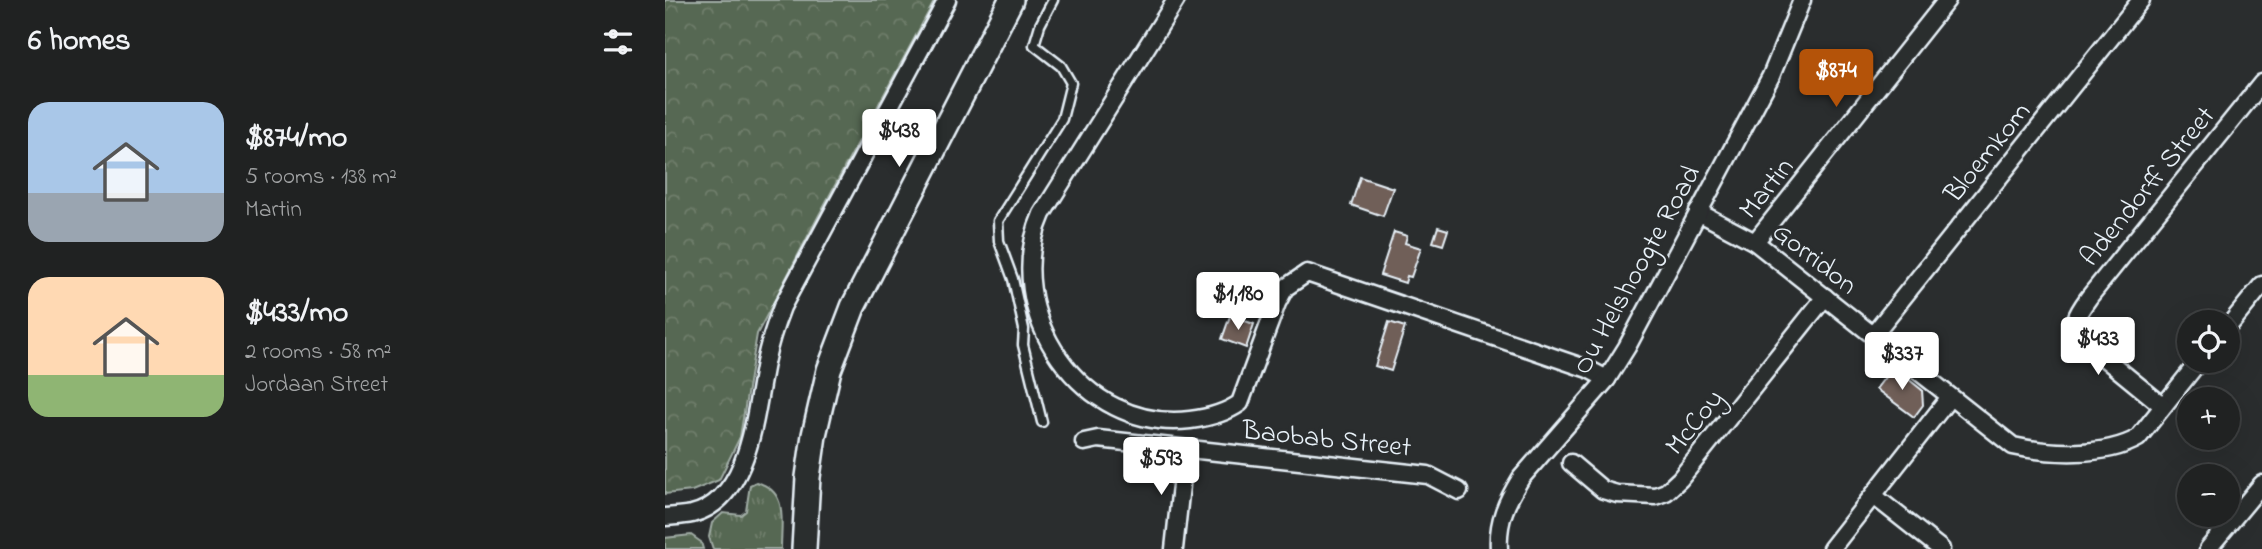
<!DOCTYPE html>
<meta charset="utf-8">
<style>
:root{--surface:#202222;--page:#2d2f2f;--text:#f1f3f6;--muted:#a2a4a5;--line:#3d3f40;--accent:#b45309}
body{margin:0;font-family:"Indie Flower",sans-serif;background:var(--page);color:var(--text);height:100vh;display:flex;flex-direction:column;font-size:26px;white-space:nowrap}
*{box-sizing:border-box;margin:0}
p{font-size:23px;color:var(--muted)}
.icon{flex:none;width:38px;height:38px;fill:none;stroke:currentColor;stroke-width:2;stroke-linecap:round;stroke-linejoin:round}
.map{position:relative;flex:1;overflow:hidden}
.drawer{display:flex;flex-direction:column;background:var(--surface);width:665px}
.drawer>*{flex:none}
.fabs{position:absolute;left:1512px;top:310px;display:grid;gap:14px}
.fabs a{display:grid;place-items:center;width:63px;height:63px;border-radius:50%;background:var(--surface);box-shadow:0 7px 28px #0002,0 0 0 2px var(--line);font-size:35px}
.price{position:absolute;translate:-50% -60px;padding:0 16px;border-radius:7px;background:#fff;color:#222;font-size:23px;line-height:46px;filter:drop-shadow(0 2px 4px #0008)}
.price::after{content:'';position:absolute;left:50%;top:42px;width:21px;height:16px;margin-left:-10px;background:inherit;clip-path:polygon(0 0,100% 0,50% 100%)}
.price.selected{background:var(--accent);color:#fff}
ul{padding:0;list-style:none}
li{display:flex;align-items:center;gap:21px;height:175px;padding:0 28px}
li span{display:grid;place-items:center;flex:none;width:196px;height:140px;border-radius:21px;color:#555}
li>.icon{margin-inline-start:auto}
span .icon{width:84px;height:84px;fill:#fffc;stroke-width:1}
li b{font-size:30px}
h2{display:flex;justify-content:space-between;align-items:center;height:84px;padding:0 28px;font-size:30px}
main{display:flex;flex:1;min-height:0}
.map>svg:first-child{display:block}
</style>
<main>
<section class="drawer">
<h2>6 homes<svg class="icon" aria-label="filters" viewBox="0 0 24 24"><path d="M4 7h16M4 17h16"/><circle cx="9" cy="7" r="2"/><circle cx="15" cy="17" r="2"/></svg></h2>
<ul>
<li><span style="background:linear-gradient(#a9c7e8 65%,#9aa5b1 0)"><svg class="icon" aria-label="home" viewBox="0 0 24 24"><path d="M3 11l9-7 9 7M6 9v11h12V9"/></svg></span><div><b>$874/mo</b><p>5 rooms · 138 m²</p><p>Martin</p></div></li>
<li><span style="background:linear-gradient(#ffd9b3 70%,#8fb573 0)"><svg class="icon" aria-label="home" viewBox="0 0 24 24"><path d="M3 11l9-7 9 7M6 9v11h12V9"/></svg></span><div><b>$433/mo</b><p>2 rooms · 58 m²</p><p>Jordaan Street</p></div></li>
</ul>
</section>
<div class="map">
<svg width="1597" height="549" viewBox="0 0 1597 549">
<defs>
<pattern id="grass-tufts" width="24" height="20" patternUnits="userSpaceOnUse" patternTransform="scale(1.75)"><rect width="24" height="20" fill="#576852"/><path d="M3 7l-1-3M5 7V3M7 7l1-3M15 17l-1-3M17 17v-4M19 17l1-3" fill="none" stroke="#6f7e6c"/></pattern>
<pattern id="forest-crowns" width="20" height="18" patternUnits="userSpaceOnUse" patternTransform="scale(1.75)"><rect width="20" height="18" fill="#576852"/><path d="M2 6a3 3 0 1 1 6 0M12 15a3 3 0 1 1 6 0" fill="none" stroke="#6f7e6c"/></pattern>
</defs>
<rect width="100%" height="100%" fill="#2a2d2e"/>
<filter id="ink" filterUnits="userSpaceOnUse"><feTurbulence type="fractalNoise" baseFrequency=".0143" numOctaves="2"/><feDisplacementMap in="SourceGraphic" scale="14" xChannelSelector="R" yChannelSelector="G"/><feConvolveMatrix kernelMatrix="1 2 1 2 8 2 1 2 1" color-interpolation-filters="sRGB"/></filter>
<g filter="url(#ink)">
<g fill="url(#grass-tufts)" stroke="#a0aca5" stroke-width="2">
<path d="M91,482C124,491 116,521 116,549H48L44,537L47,523L58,513L76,515L81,511L85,485Z"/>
<path d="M26,535L36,542L38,549H0V538Z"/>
</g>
<path fill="url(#forest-crowns)" stroke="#a0aca5" stroke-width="2" d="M0,0H270L154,215L92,334L75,437L54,480L27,491L0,494Z"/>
<g fill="#705e59" stroke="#e8f1f8" stroke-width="2">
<path d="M695,177L728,188L718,216L686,205Z"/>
<path d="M773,227L783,230L778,245L768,242Z"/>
<path d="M729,232L742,236L740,243L756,248L746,277L742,276L740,283L715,275Z"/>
<path d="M565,316L589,324L581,348L557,339Z"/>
<path d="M724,322L740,327L726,371L710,366Z"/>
<path d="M1228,367L1257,390L1258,405L1249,417L1211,389Z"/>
</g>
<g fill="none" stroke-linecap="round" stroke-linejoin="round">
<defs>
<path id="lane" d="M377,422L358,345L359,329L348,279L334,241L333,221L397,119L406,83L396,66L369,45L375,25L388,0"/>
<g id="street">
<path d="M511,0L377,214C334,311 417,433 525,420C541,418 561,413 575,403L612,303L620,288L642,273L923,369L942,379"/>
<path d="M1033,212L1090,242L1348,446C1384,454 1440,457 1473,438L1535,360"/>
<path d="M1090,242L1282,0"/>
<path d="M1563,327L1597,285"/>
<path d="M1208,335L1476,0"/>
<path d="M1498,406L1416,339C1403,324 1415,310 1425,296L1597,83"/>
<path d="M419,442L433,439L763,475L794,491"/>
<path d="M906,463L938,490L952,494L990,496L1001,492L1015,479L1160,297"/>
<path d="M1209,496L1276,549"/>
<path d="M0,517C9,516 18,516 27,514C86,499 90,411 100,363C104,343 110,325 117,307L282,0"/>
<path d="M509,549L520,449"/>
<path d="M834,549C832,521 842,501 856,478L942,379L962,347L1106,76L1137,0"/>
<path d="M1166,549L1285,397"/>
<path d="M1543,549L1597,484"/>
</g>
<path id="secondary" d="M139,549L143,477L149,435L164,370L188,307L346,0"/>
</defs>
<use href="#lane" stroke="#e8f1f8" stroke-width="13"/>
<use href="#street" stroke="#e8f1f8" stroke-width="21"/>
<use href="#secondary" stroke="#e8f1f8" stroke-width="28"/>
<use href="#lane" stroke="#2a2d2e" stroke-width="8"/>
<use href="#street" stroke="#2a2d2e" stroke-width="16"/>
<use href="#secondary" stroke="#2a2d2e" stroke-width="23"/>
</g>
</g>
<g text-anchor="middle" stroke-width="6" stroke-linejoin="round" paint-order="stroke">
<g font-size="28" fill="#e8f1f8" stroke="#2a2d2e">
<text transform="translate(1321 151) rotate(-51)" y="10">Bloemkom</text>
<text transform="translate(1481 185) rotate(-51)" y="10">Adendorff Street</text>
<text transform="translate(1100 187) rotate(-51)" y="10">Martin</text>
<text transform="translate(1151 257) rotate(38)" y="10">Gorridon</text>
<text transform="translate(970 269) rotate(-61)" y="10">Ou Helshoogte Road</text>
<text transform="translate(1028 421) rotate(-51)" y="10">McCoy</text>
<text transform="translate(662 437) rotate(6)" y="10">Baobab Street</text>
</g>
</g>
</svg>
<div class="fabs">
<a><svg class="icon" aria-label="locate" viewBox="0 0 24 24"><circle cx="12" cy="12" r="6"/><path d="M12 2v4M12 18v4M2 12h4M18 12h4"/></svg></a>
<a>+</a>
<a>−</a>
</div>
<b class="price selected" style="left:1171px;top:109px">$874</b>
<b class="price" style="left:234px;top:169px">$438</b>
<b class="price" style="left:573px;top:332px">$1,180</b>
<b class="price" style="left:1433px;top:377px">$433</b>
<b class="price" style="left:1237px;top:392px">$337</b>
<b class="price" style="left:496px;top:497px">$593</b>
</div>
</main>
